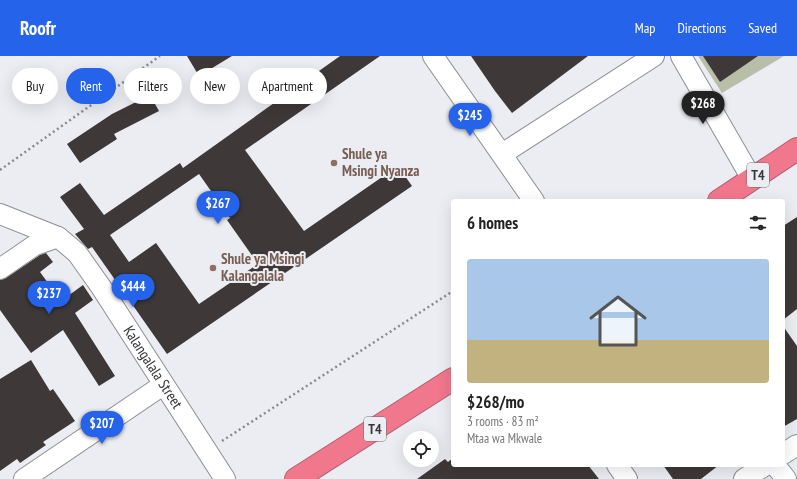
<!DOCTYPE html>
<meta charset="utf-8">
<style>
:root{--surface:#fff;--page:#f6f6f6;--text:#222;--muted:#767676;--accent:#2563eb}
body{margin:0;font-family:"PT Sans Narrow",sans-serif;background:var(--page);color:var(--text);height:100vh;display:flex;flex-direction:column;font-size:15px;white-space:nowrap}
*{box-sizing:border-box;margin:0}
p{font-size:13px;color:var(--muted)}
.icon{flex:none;width:22px;height:22px;fill:none;stroke:currentColor;stroke-width:2;stroke-linecap:round;stroke-linejoin:round}
.map{position:relative;flex:1;overflow:hidden}
.details{position:absolute;left:451px;top:143px;width:334px;height:268px;display:flex;flex-direction:column;background:var(--surface);border-radius:4px;box-shadow:0 4px 16px #0002}
.details>*{flex:none}
.banner{position:absolute;left:12px;top:12px;width:379px;height:36px;display:flex;gap:8px}
.buttons{position:absolute;left:403px;top:375px;display:grid;gap:8px}
.buttons a{display:grid;place-items:center;width:36px;height:36px;border-radius:50%;background:var(--surface);box-shadow:0 4px 16px #0002;font-size:20px}
.price{position:absolute;translate:-50% -34px;padding:0 9px;border-radius:14px;background:var(--accent);color:#fff;font-size:13px;line-height:26px;filter:drop-shadow(0 1px 2px #0008)}
.price::after{content:'';position:absolute;left:50%;top:24px;width:12px;height:9px;margin-left:-6px;background:inherit;clip-path:polygon(0 0,100% 0,50% 100%)}
.price.selected{background:#222;color:#fff}
ul{padding:0;list-style:none}
li{display:grid;align-content:center;gap:8px;height:212px;padding:0 16px}
li span{display:grid;place-items:center;height:124px;border-radius:4px;color:#555}
li>.icon{margin-inline-start:auto}
span .icon{width:72px;height:72px;fill:#fffc;stroke-width:1}
li b{font-size:17px}
h2{display:flex;justify-content:space-between;align-items:center;height:48px;padding:0 16px;font-size:17px}
.pill{padding:0 14px;border-radius:18px;background:var(--surface);box-shadow:0 4px 16px #0002;font-size:14px;line-height:36px}
.pill.selected{background:var(--accent);color:#fff}
header{display:flex;align-items:center;gap:24px;box-sizing:border-box;height:56px;padding:0 20px;background:var(--accent);color:#fff}
header strong{font-size:19px}
nav{display:flex;gap:22px;margin-inline-start:auto;font-size:14px}
.map>svg:first-child{display:block}
</style>
<header>
<strong>Roofr</strong>
<nav><a>Map</a><a>Directions</a><a>Saved</a></nav>
</header>
<div class="map">
<svg width="797" height="423" viewBox="0 0 797 423">
<rect width="100%" height="100%" fill="#ecedf3"/>
<path fill="#b9bea9" d="M698,0H784L722,37Z"/>
<g fill="#3e3838" fill-rule="evenodd">
<path d="M187,0H232L199,20Z"/>
<path d="M340,0H380L245,94L304,175L398,110L412,130L167,298L92,191L88,193L75,178L84,173L60,141L80,127L104,159L180,107L183,112ZM199,118L230,162L227,164L258,208L199,248L156,187L129,206L110,179Z"/>
<path d="M471,0H588L512,57L495,35Z"/>
<path d="M703,0H758L720,26Z"/>
<path d="M150,39L159,55L114,78L117,83L80,107L67,88L112,58Z"/>
<path d="M797,161V253L783,264V170Z"/>
<path d="M46,197L53,206L40,216L61,245L83,229L93,244L75,257L115,320L99,330L63,274L31,297L0,254V224L6,222L40,199Z"/>
<path d="M783,270L797,290V363L783,371Z"/>
<path d="M31,304L50,335L53,333L75,365L43,386L46,389L20,407L17,403L0,415V323Z"/>
<path d="M453,402V409H588L599,423H417L445,403L448,406Z"/>
<path d="M663,409H719L701,423H673Z"/>
</g>
<g fill="none" stroke-linecap="round" stroke-linejoin="round">
<defs>
<g id="minor">
<path d="M433,0L534,145"/>
<path d="M681,0L752,123"/>
<path d="M502,98L654,0"/>
<path d="M0,158L58,181"/>
<path id="s1" d="M0,213L35,189L58,181L77,197L101,231L225,423"/>
<path d="M783,398L797,389"/>
<path d="M617,409L627,423"/>
<path d="M775,409L786,423"/>
<path d="M24,423L163,329"/>
<path d="M744,423L766,409"/>
</g>
<g id="highway">
<path d="M719,145L797,93"/>
<path d="M296,423L453,323"/>
</g>
</defs>
<use href="#minor" stroke="#8d8e94" stroke-width="22"/>
<use href="#highway" stroke="#b0606f" stroke-width="24"/>
<g stroke="#89898e" stroke-width="2.5" stroke-dasharray="2 3" stroke-linecap="butt">
<path d="M0,114L160,0"/>
<path d="M222,385L453,235"/>
</g>
<use href="#minor" stroke="#fff" stroke-width="20"/>
<use href="#highway" stroke="#f1778c" stroke-width="22"/>
</g>
<g fill="#8d6e63" stroke="#ecedf3" stroke-width="1.5">
<circle cx="334" cy="107" r="4"/>
<circle cx="213" cy="212" r="4"/>
</g>
<g text-anchor="middle" stroke-width="4" stroke-linejoin="round" paint-order="stroke">
<g fill="#ecedf3" stroke="#6d6d71" stroke-width="1">
<rect x="747" y="107" width="22" height="24" rx="3"/>
<rect x="364" y="361" width="22" height="24" rx="3"/>
</g>
<g font-size="14" font-weight="bold" fill="#363639">
<text x="758" y="124">T4</text>
<text x="375" y="378">T4</text>
</g>
<g font-size="15" font-weight="bold" fill="#785e54" stroke="#ecedf3" text-anchor="start">
<text x="342" y="103">Shule ya<tspan x="342" dy="17">Msingi Nyanza</tspan></text>
<text x="221" y="208">Shule ya Msingi<tspan x="221" dy="17">Kalangalala</tspan></text>
</g>
<g font-size="15" fill="#363639" stroke="#ecedf3">
<text dy="5" stroke="none"><textPath href="#s1" startOffset="229">Kalangalala Street</textPath></text>
</g>
</g>
</svg>
<div class="buttons">
<a><svg class="icon" aria-label="locate" viewBox="0 0 24 24"><circle cx="12" cy="12" r="6"/><path d="M12 2v4M12 18v4M2 12h4M18 12h4"/></svg></a>
</div>
<b class="price selected" style="left:703px;top:69px">$268</b>
<b class="price" style="left:470px;top:81px">$245</b>
<b class="price" style="left:218px;top:169px">$267</b>
<b class="price" style="left:133px;top:252px">$444</b>
<b class="price" style="left:49px;top:259px">$237</b>
<b class="price" style="left:102px;top:389px">$207</b>
<div class="banner">
<a class="pill">Buy</a>
<a class="pill selected">Rent</a>
<a class="pill">Filters</a>
<a class="pill">New</a>
<a class="pill">Apartment</a>
</div>
<section class="details">
<h2>6 homes<svg class="icon" aria-label="filters" viewBox="0 0 24 24"><path d="M4 7h16M4 17h16"/><circle cx="9" cy="7" r="2"/><circle cx="15" cy="17" r="2"/></svg></h2>
<ul>
<li><span style="background:linear-gradient(#a9c7e8 65%,#c2b280 0)"><svg class="icon" aria-label="home" viewBox="0 0 24 24"><path d="M3 11l9-7 9 7M6 9v11h12V9"/></svg></span><div><b>$268/mo</b><p>3 rooms · 83 m²</p><p>Mtaa wa Mkwale</p></div></li>
</ul>
</section>
</div>
